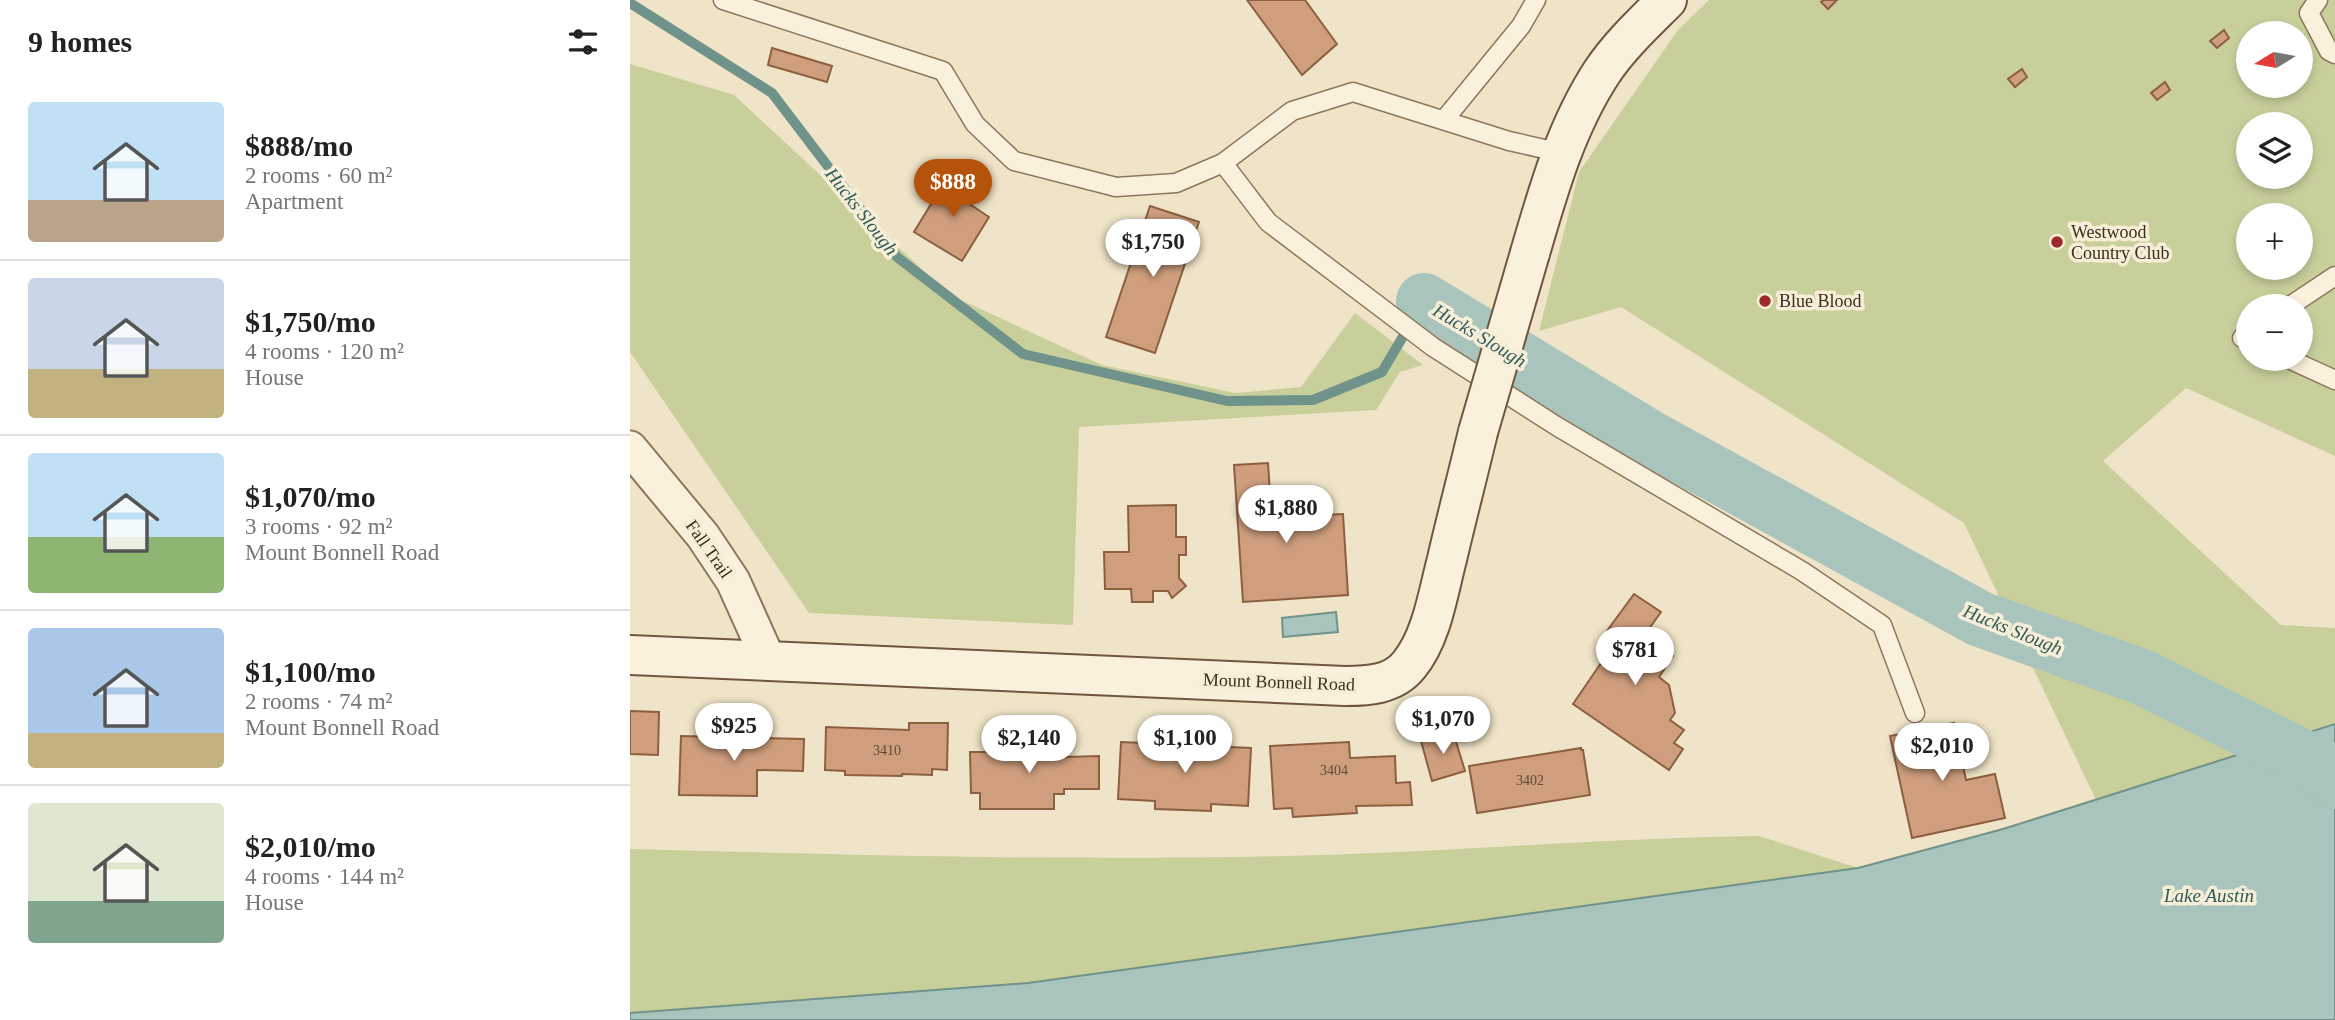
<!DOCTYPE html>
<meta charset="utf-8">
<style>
:root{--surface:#fff;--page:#f2f2f2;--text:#222;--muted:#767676;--line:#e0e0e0;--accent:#b45309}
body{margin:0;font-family:"Times New Roman",serif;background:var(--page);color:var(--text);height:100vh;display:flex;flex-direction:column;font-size:26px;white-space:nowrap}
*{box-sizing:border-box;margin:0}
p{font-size:23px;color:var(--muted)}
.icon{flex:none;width:38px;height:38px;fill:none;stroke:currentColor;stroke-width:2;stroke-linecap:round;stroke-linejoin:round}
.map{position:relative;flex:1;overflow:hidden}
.drawer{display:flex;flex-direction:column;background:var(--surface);width:630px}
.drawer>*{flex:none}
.needle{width:46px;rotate:259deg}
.fabs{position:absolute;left:1606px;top:21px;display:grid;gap:14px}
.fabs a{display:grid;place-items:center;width:77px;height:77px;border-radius:50%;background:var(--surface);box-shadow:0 4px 10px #0003;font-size:35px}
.price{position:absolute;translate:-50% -60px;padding:0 16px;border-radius:24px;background:#fff;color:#222;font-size:23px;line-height:46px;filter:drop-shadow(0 2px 4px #0008)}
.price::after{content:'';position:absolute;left:50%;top:42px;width:21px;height:16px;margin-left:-10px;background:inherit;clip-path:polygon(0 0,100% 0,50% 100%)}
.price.selected{background:var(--accent);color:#fff}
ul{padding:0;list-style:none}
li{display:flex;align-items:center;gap:21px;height:175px;padding:0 28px}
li+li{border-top:2px solid var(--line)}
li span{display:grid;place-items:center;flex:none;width:196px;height:140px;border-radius:7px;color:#555}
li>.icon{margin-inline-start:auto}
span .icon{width:84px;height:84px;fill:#fffc;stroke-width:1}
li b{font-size:30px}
h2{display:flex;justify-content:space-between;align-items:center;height:84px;padding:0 28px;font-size:30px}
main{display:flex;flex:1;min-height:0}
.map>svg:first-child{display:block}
</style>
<main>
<section class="drawer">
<h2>9 homes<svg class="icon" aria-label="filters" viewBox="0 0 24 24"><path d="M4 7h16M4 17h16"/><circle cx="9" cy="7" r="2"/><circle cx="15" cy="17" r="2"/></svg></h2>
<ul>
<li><span style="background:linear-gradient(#bfe0f5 70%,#b9a48a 0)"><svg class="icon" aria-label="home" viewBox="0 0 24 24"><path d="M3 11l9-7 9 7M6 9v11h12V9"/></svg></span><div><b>$888/mo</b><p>2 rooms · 60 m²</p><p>Apartment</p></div></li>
<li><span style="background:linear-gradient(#c9d6e8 65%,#c2b280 0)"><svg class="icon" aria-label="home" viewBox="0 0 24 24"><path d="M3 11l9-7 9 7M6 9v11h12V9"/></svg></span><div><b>$1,750/mo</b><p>4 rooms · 120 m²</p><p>House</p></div></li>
<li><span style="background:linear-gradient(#bfe0f5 60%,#8fb573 0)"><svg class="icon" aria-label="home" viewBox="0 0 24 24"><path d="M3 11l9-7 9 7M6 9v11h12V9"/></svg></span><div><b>$1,070/mo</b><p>3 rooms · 92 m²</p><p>Mount Bonnell Road</p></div></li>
<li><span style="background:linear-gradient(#a9c7e8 75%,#c2b280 0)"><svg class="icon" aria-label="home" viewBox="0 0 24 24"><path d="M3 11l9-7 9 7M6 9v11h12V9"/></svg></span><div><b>$1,100/mo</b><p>2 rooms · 74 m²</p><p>Mount Bonnell Road</p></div></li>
<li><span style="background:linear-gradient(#dfe7d0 70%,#7fa58c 0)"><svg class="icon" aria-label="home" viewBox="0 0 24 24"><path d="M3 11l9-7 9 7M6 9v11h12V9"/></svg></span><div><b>$2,010/mo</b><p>4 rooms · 144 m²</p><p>House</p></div></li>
</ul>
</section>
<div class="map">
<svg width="1705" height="1020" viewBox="0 0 1705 1020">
<rect width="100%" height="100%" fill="#f0e4c8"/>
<g fill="#c9cf9b" fill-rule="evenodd">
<path d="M1079,0H1705V456L1556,388L1473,461L1651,625L1705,628V724L1466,800L1334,523L991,307L909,331L949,172L1048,30ZM1619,33H1671V86H1619ZM1619,124H1671V177H1619ZM1619,215H1671V268H1619ZM1619,306H1671V359H1619Z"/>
<path d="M0,64L104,95L320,295L472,365L605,393L671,387L725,313L793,365L770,372L746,410L449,427L443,625L179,613L0,352Z"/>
<path d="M1129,836L1228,868L398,983L0,1013V849C217,855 435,861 653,856C812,853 970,838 1129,836Z"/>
</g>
<g fill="#a9c4bc" stroke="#6f938a" stroke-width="2">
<path d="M706,612L708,632L653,637L652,618Z"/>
<path d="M1705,724V1020H0V1013L398,983L1228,868L1373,829Z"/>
</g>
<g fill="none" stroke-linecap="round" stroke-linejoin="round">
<path stroke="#6f938a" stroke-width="10" d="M0,3L142,93L267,257L393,354L597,401L683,400L752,372L794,301"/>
<path stroke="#a9c4bc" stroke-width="56" d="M794,301L1018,437L1350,619L1512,677L1692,767L1705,781"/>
</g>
<g fill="#cf9f7d" stroke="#8d5f41" stroke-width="2">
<path d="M617,0H675L707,44L672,75Z"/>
<path d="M1194,0H1207L1198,9L1191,2Z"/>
<path d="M1594,30L1599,38L1587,48L1580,41Z"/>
<path d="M142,48L202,66L197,82L138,65Z"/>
<path d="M1392,69L1397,77L1385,87L1378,79Z"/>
<path d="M1535,82L1540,90L1527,100L1521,93Z"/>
<path d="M320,173L346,189L338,203L359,217L332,261L284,232Z"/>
<path d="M520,206L569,222L525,353L476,337Z"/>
<path d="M638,463L641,508L671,506V516L713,514L718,595L613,602L604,465Z"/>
<path d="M546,505V537H556V555H549V578L556,586L542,598L538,591H523V602H502L501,589H475L474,552H499L498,506Z"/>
<path d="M1004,594L1031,612L1014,636L1043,656L1029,677L1039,685L1045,713L1040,720L1054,730L1044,743L1053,749L1039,770L943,704L982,647L971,639Z"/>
<path d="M0,711L29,712L28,755L0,754Z"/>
<path d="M279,723H318L317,770L302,769V775L272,774V776L215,775V771L195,770L196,727L279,730Z"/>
<path d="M1324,723L1336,780L1365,774L1375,818L1282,838L1260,736Z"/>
<path d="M823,732L835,771L802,781L791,741Z"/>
<path d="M51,736L174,739L173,771L127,770V796L49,795Z"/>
<path d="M411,740V744L435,743L436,757L469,756V789H434V794H424V809H350V793H341L340,752H369L368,741Z"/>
<path d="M491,742L621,748L618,806L581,804V811L525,809V801L488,799Z"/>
<path d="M719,742L720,758L765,756L766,783L780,782L782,805L726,806L727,813L663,817L662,808L644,809L640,746Z"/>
<path d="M951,748V750H953L960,795L847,813L839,766Z"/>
</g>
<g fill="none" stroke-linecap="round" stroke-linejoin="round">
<defs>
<g id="lane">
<path d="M93,0L313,71L345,124L384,161L486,187L546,183L593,163L662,111L723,92L879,141L932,153"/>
<path d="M1688,0L1679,13L1699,51L1705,54"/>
<path d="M814,120L891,26L906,0"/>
<path d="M593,163L638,222L803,347L928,427L1172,571L1252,625L1285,713"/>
<path d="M1660,306L1705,276"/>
<path d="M1619,333L1612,338L1619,340"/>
<path d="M1659,359L1705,380"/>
</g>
<path id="street" d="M0,448L73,536L103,581L139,661"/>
<g id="secondary">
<path d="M900,253C918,191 936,127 972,72C990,45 1014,23 1037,0"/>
<path d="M0,655L715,686C738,686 763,685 779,665C802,637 808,593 817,559C827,516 838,474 848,432"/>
</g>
</defs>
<use href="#lane" stroke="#8d765c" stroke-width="21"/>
<use href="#street" stroke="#8d765c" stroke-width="37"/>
<use href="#secondary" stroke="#6f573f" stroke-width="42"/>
<use href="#lane" stroke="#faf1dc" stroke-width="18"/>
<use href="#street" stroke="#faf1dc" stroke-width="33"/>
<use href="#secondary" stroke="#faf1dc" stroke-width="38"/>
<defs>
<path id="secondary-bridge" d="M848,432L900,253"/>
</defs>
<use href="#secondary-bridge" stroke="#6f573f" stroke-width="42" stroke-linecap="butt"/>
<use href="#secondary-bridge" stroke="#faf1dc" stroke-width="38"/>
</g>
<g fill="#9e2a2b" stroke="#f7eed8" stroke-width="2.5">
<circle cx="1427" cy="242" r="7"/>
<circle cx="1135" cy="301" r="7"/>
</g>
<g text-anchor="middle" stroke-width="7" stroke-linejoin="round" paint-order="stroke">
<g font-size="14" fill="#624a37">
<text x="257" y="755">3410</text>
<text x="704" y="775">3404</text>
<text x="900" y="785">3402</text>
</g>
<g font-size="18" fill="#3d2e20" stroke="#f7eed8" text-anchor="start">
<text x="1441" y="238">Westwood<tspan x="1441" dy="21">Country Club</tspan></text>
<text x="1149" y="307">Blue Blood</text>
</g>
<g font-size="18" fill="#3d2e20" stroke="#f7eed8">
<text transform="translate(79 549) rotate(55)" y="6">Fall Trail</text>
<text transform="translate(649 682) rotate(2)" y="6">Mount Bonnell Road</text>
</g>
<g font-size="19" font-style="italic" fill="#2f5d5a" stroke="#f7eed8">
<text transform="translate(232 211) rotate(52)" y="7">Hucks Slough</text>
<text transform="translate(850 335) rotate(31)" y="7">Hucks Slough</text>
<text transform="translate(1383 629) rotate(22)" y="7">Hucks Slough</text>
<text x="1579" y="902">Lake Austin</text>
</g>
</g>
</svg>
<div class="fabs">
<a><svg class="needle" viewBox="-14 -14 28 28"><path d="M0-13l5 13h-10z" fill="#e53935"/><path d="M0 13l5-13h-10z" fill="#767676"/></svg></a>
<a><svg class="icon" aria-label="layers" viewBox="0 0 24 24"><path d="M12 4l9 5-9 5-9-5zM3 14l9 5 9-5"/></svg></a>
<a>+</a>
<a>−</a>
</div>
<b class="price selected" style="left:323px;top:219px">$888</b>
<b class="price" style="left:523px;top:279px">$1,750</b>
<b class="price" style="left:656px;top:545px">$1,880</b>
<b class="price" style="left:1005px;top:687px">$781</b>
<b class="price" style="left:813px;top:756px">$1,070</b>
<b class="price" style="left:104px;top:763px">$925</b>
<b class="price" style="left:399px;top:775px">$2,140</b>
<b class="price" style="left:555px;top:775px">$1,100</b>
<b class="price" style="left:1312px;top:783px">$2,010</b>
</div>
</main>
